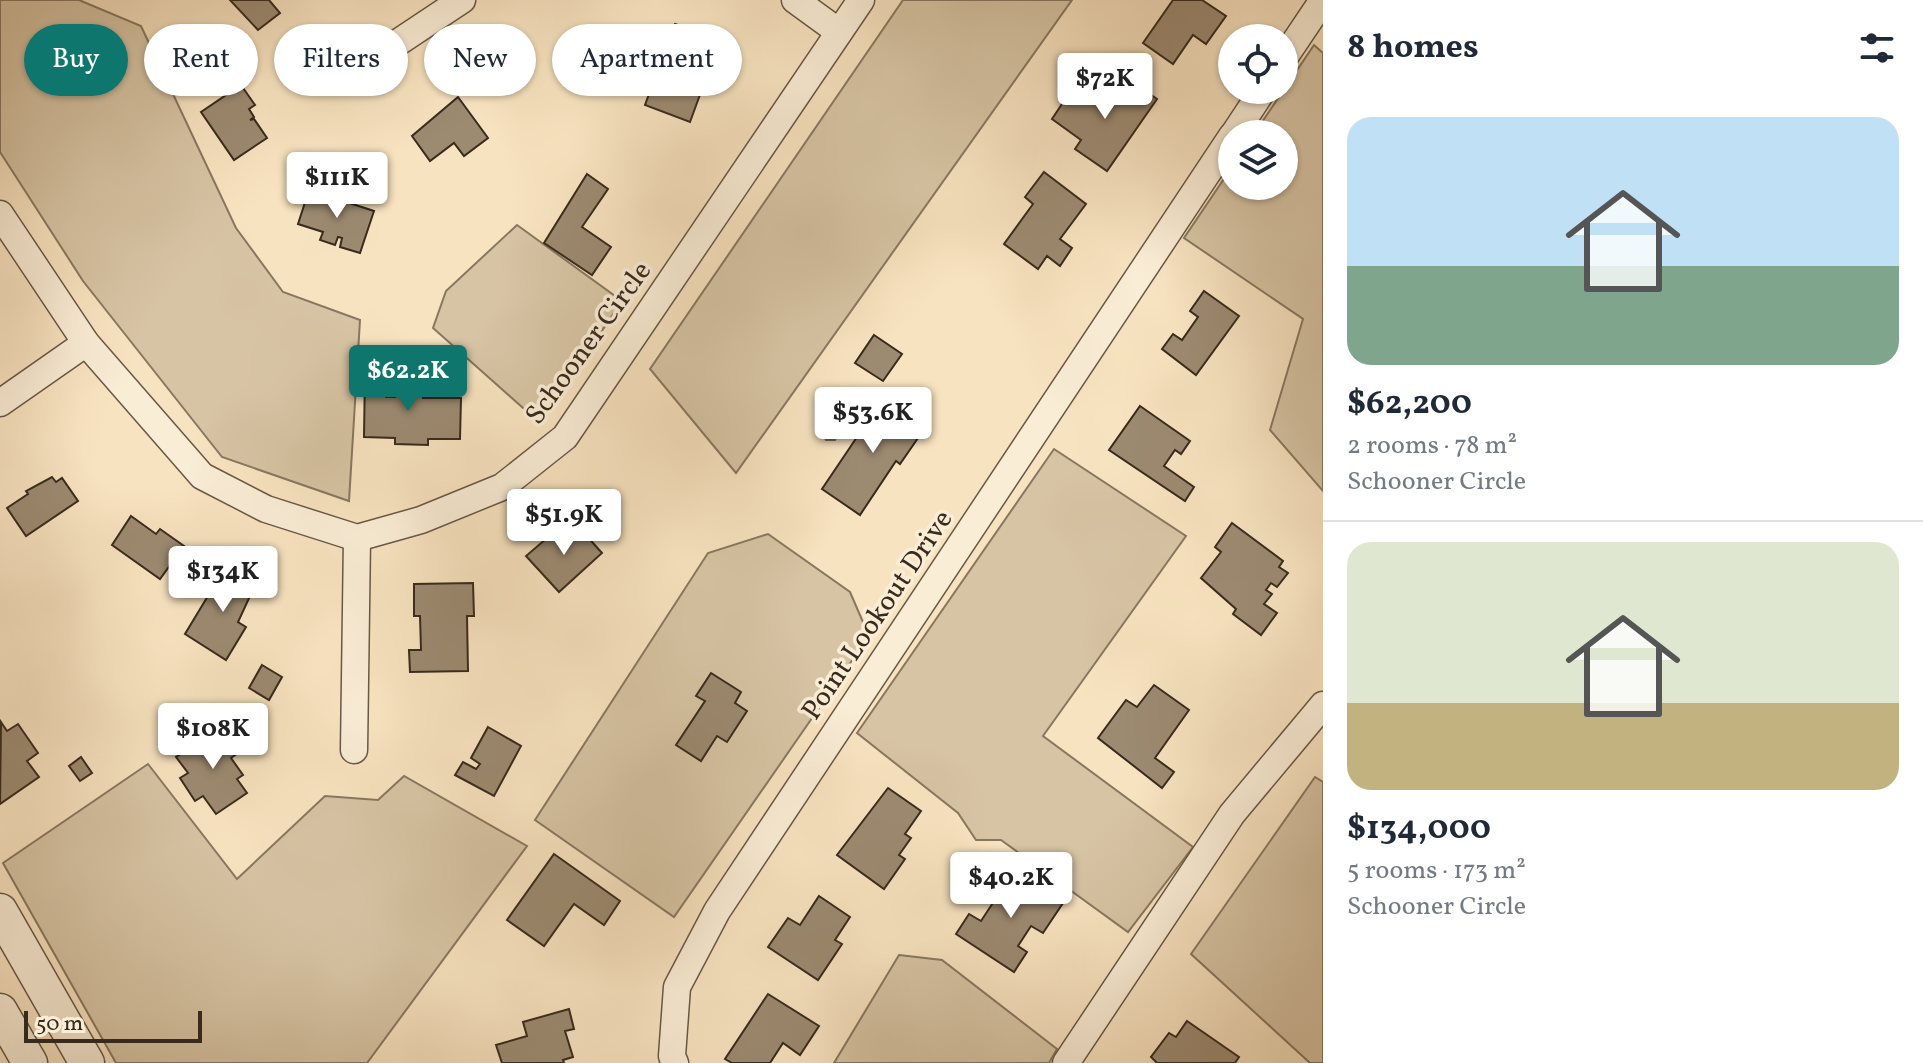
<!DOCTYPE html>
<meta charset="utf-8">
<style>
:root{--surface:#fff;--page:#f6f6f7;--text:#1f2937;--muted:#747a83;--line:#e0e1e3;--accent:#0f766e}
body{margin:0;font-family:Vollkorn,serif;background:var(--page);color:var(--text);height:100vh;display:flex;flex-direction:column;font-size:30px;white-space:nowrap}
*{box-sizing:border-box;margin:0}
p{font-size:26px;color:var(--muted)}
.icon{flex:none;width:44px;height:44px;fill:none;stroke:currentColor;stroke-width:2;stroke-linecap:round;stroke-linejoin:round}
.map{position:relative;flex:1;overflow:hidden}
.drawer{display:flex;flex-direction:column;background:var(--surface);width:600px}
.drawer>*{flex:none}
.banner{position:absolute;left:24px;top:24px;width:760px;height:72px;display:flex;gap:16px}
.fabs{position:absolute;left:1218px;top:24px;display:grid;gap:16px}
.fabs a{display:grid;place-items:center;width:80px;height:80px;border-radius:50%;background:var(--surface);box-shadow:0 2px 6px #0004;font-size:40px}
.scale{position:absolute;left:24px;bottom:20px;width:178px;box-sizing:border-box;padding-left:8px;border:4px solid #382a1c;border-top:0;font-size:22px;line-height:28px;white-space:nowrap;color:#382a1c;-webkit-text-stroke:6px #faedd6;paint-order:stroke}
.price{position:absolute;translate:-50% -68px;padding:0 18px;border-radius:8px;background:#fff;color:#222;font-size:26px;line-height:52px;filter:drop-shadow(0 2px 4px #0008)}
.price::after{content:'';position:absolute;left:50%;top:48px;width:24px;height:18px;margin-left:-12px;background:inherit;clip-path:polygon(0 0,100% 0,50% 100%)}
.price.active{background:var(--accent);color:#fff}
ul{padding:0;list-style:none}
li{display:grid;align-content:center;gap:16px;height:424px;padding:0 24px}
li+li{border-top:2px solid var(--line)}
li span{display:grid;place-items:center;height:248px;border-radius:24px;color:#555}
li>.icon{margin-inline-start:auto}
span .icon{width:144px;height:144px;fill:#fffc;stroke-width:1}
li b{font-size:34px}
h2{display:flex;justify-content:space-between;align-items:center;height:96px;padding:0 24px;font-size:34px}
.tag{padding:0 28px;border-radius:36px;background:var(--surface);box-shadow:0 2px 6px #0004;font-size:28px;line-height:72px}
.tag.active{background:var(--accent);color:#fff}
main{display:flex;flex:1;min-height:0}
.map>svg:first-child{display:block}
</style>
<main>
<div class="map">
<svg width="1323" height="1063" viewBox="0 0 1323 1063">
<rect width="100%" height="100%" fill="#f8e3c0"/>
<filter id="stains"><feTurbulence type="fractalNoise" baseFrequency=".0025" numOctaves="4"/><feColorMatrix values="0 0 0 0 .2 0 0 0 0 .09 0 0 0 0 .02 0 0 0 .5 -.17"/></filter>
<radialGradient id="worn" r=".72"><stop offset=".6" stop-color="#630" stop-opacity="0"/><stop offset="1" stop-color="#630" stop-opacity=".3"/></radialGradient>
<g fill="#d7c4a4" stroke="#887760" stroke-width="2">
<path d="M0,0H79L141,26L236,228L283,292L360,320L349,501L222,457L83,281L0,152Z"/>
<path d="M903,0H1072L736,473L650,369Z"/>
<path d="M1314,45L1323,53V491L1270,430L1303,319L1184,238L1232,167V186H1284V134H1254Z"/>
<path d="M517,225L622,301L540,423L433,328L446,291Z"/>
<path d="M1054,449L1186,536L1043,736L1193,847L1128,932L1001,840H976L958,813L857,733Z"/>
<path d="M768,534L850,592L869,636L674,917L535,820L708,553Z"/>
<path d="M148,764L237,879L325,796L378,800L404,776L527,846L367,1063H116L3,863Z"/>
<path d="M1315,777L1323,782V1063H1310L1191,954Z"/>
<path d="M899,955L942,960L1057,1049L1049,1063H834Z"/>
</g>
<path fill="#b7a488" stroke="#84735d" stroke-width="2" d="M839,405L846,415L835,440H826L821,428L830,410Z"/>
<g fill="#9c8a71" stroke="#382a1c" stroke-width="2">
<path d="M230,0H269L280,13L258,30Z"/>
<path d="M1173,0H1202L1226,16L1206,44L1193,35L1173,64L1143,43Z"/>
<path d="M675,24L713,38L698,79L705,81L690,122L645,105Z"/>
<path d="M1125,77L1157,99L1107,171L1075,149L1081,140L1052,119L1074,86L1104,107Z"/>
<path d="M241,85L255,105L249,109L254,117L250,120L254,119L267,138L234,160L201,112Z"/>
<path d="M458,97L488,138L464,156L454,143L430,161L412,136Z"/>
<path d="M1044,172L1086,204L1060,239L1072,248L1060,266L1047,256L1038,269L1004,244L1033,204L1025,197Z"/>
<path d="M587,174L608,189L582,227L611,247L592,275L544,243Z"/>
<path d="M309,190L374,211L360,253L340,247L342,238L338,237L335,245L320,240L323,232L298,224Z"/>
<path d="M1204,291L1239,316L1196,375L1162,349L1173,334L1182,340L1198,317L1190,311Z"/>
<path d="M874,335L902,354L883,381L855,363Z"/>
<path d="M365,371H387L386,397H395V383H423V398H461L460,439H428V445L395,444V438L364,437Z"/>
<path d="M884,397L922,423L914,435L918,438L900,464L896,461L860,515L822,489L857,437L852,433L869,408L875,412Z"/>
<path d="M1140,406L1190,441L1181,454L1175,450L1164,466L1194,487L1185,501L1109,450Z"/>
<path d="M52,477L56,482L62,478L78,501L26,536L7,508L28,494L26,491Z"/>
<path d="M131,516L156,534L160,529L184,546L160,579L112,545Z"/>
<path d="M575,523L602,553L559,592L526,556L547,538L549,540L558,532L561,536Z"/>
<path d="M1232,523L1283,561L1279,567L1288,573L1277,587L1271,583L1266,590L1272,594L1264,604L1277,613L1261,635L1233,614L1236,609L1201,578L1221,552L1215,547Z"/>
<path d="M226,566L256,583L238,622L246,627L226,660L185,634Z"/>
<path d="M473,583L474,616H467L468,671L410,672L409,650H421L420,616H414V584Z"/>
<path d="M262,665L282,677L269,700L249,688Z"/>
<path d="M711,673L741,692L735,703L747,711L727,742L717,736L701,761L676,745L705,701L696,696Z"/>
<path d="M1154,685L1189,710L1155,758L1174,772L1162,788L1098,738L1126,700L1137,707Z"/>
<path d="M1,722L7,731L18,724L38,753L27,761L39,777L0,804Z"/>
<path d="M220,727L238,753L231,758L243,775L237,779L247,793L216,814L203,796L195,801L180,778L188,773L176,757Z"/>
<path d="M488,727L521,746L494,796L455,775L463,762L476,769L480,764L471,758Z"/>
<path d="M81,757L92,773L80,781L69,766Z"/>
<path d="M888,788L921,811L905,834L911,838L899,855L905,859L884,889L837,855Z"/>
<path d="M554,854L620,901L604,925L574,904L544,946L507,920Z"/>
<path d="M1010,868L1063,903L1043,933L1031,926L1018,946L1027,952L1014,972L956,934L969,914L981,921L1000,892L996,889Z"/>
<path d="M819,896L850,917L835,940L842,944L818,980L768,947L788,918L800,925Z"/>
<path d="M768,994L819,1026L800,1055L783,1043L770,1063H732L725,1059Z"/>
<path d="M569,1009L574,1029L565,1031L573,1057L563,1060L564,1063H502L496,1045L527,1036L523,1022Z"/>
<path d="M1187,1021L1239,1057L1235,1063H1157L1151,1057L1169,1033L1176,1037Z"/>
</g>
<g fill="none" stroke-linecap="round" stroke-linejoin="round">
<defs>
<g id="minor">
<path d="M795,0L839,32"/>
<path d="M1284,58L1323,0"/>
<path d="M364,65L462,0"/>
<path d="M1234,134L1263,90"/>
<path d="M0,214L86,343L202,476L266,509L357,538L421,520L502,487L565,437L861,0"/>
<path d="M0,403L86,343"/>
<path d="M354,750L357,538"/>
<path d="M675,1063L672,1056L677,987L717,911L1232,136"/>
<path d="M1066,1063L1232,814L1323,705"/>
</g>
<g id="tertiary">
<path d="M0,911L87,1063"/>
<path d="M0,1011L30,1063"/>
</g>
</defs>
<use href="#minor" stroke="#685845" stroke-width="29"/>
<use href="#tertiary" stroke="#685845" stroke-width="37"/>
<use href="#minor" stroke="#faedd6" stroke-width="26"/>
<use href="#tertiary" stroke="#faedd6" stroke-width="34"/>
</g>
<g text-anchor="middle" stroke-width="7" stroke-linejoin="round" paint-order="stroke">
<g font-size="28" fill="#382a1c" stroke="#faedd6">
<text transform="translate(587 342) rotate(-54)" y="10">Schooner Circle</text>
<text transform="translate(876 614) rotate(-56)" y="10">Point Lookout Drive</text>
</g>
</g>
<rect width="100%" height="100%" filter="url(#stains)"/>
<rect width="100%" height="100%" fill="url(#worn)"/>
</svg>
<div class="fabs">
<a><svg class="icon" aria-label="locate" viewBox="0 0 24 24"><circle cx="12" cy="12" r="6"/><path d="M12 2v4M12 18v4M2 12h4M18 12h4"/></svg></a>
<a><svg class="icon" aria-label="layers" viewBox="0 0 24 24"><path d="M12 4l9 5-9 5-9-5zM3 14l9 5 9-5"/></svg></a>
</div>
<div class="scale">50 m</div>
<b class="price" style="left:1105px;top:121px">$72K</b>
<b class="price" style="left:337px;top:220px">$111K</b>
<b class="price active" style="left:408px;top:413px">$62.2K</b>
<b class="price" style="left:873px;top:455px">$53.6K</b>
<b class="price" style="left:564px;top:557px">$51.9K</b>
<b class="price" style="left:223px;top:614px">$134K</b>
<b class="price" style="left:213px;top:771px">$108K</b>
<b class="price" style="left:1011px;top:920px">$40.2K</b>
<div class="banner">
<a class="tag active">Buy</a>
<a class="tag">Rent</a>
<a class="tag">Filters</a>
<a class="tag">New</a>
<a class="tag">Apartment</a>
</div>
</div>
<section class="drawer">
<h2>8 homes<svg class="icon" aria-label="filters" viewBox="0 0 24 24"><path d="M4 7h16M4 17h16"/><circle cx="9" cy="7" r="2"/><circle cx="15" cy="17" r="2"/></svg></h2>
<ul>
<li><span style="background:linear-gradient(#bfe0f5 60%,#7fa58c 0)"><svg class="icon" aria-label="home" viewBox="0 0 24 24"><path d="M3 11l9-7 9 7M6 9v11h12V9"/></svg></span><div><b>$62,200</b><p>2 rooms · 78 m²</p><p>Schooner Circle</p></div></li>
<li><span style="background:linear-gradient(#dfe7d0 65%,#c2b280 0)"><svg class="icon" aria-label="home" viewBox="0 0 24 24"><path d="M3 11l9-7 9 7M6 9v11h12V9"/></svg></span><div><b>$134,000</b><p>5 rooms · 173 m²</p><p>Schooner Circle</p></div></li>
</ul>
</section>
</main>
